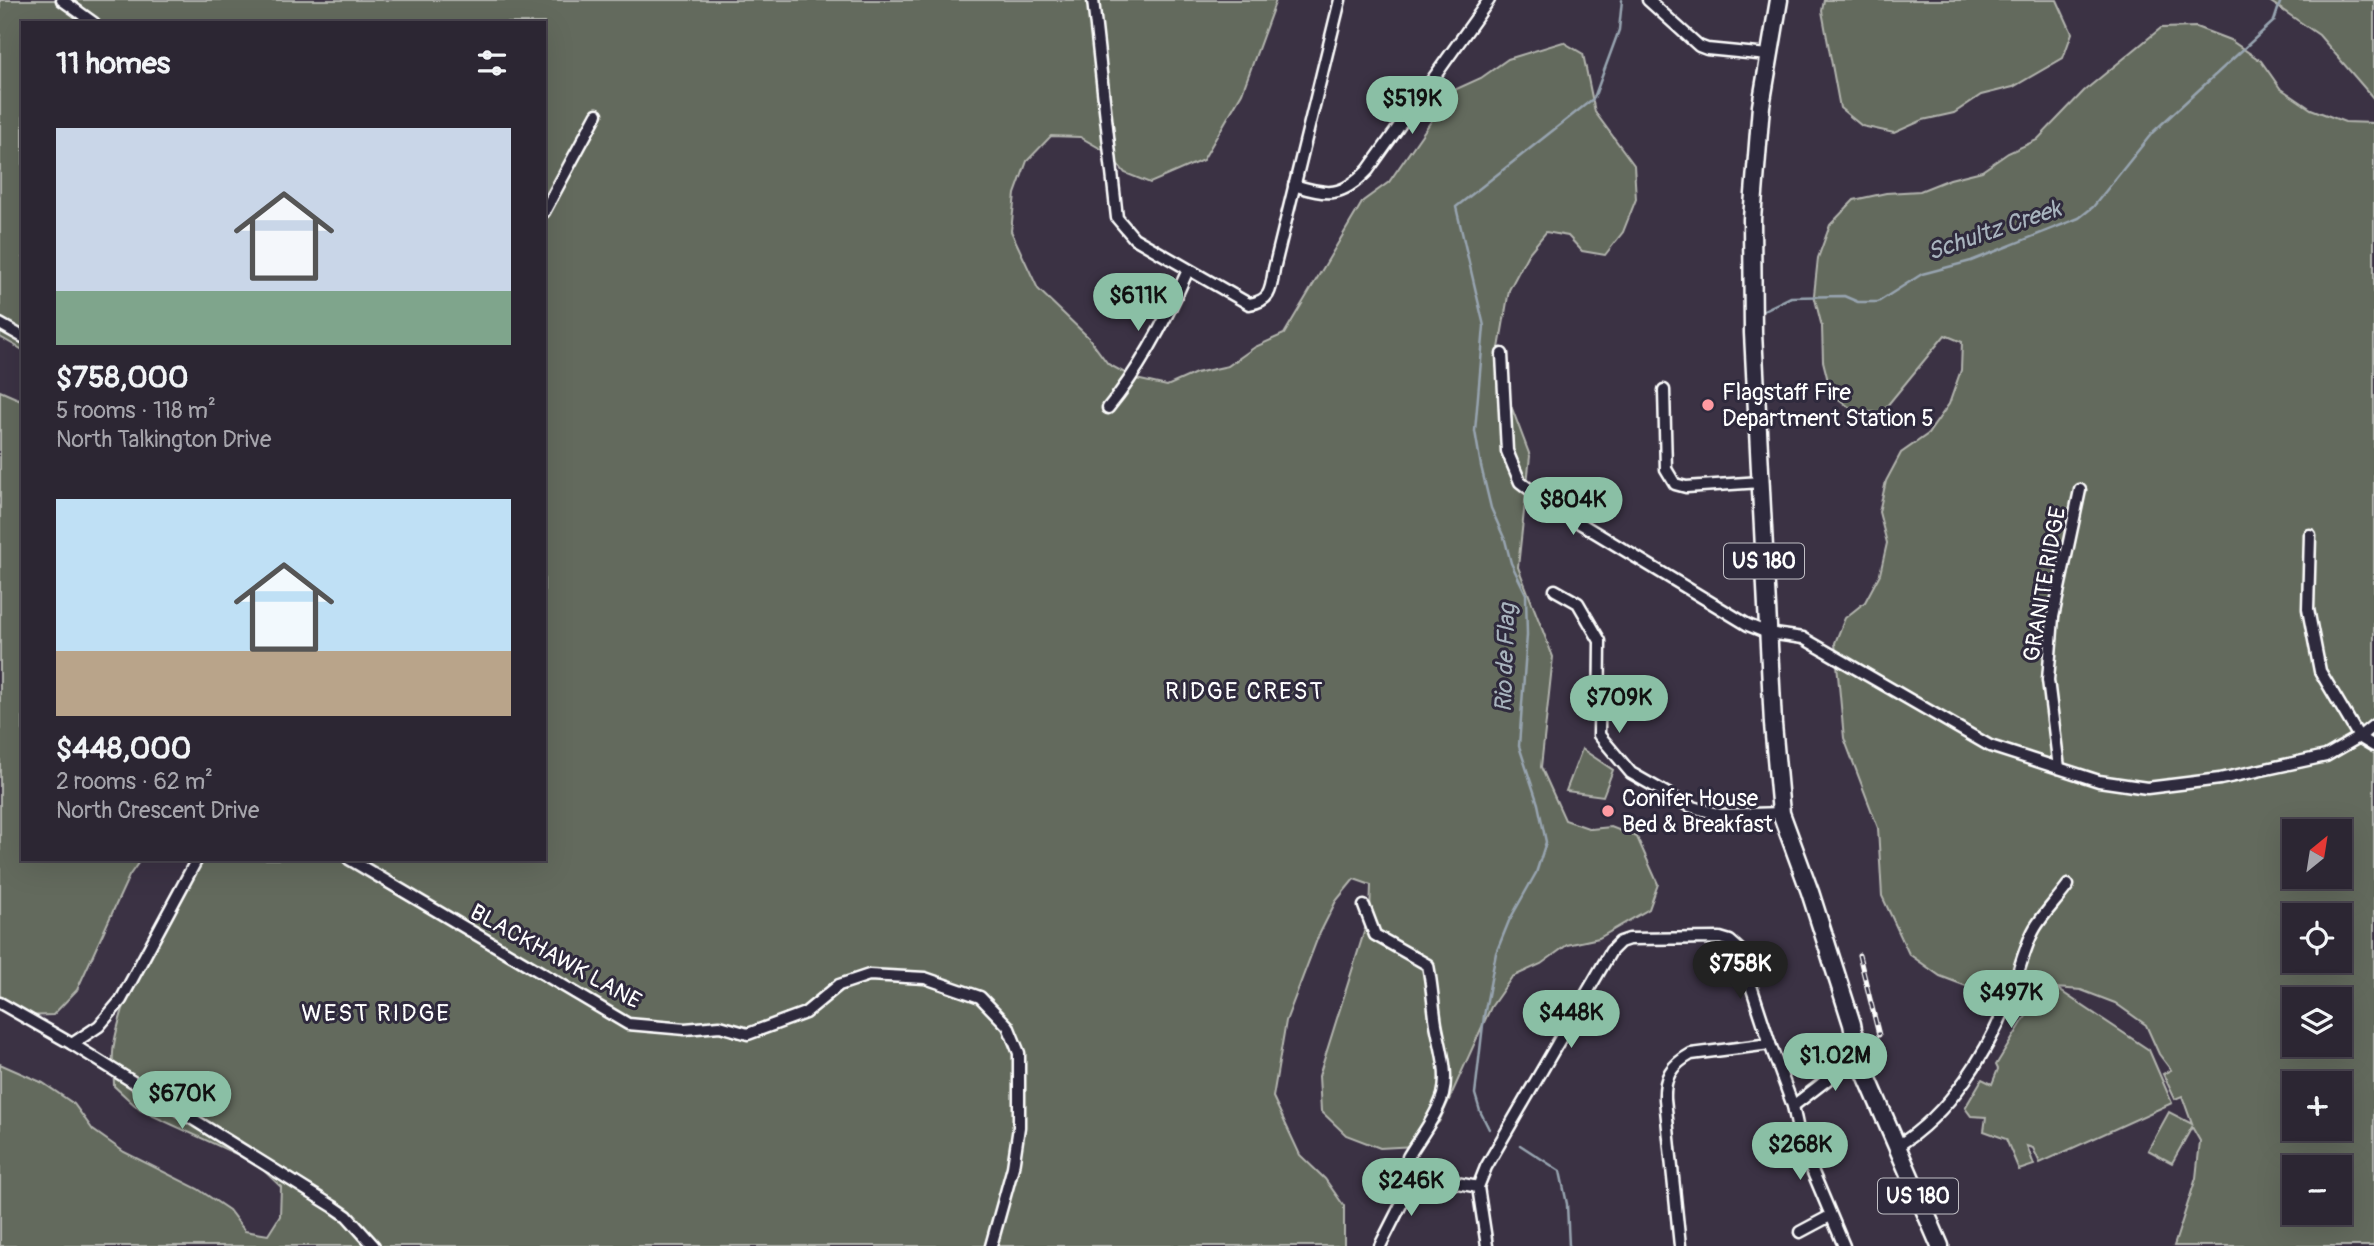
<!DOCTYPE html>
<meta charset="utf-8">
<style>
:root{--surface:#2c2633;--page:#38323f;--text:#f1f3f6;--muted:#a6a5ac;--line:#48434e;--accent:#8abfa5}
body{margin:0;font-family:Pangolin,sans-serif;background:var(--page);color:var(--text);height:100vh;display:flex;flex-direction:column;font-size:26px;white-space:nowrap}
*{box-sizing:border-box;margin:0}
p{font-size:23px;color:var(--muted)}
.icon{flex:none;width:38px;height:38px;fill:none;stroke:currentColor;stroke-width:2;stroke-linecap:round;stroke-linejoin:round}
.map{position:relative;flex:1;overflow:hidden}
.sheet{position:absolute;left:21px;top:21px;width:525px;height:840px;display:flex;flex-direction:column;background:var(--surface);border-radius:0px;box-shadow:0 7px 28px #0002,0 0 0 2px var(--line)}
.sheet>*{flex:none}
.needle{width:46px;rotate:30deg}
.fabs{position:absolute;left:2282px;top:819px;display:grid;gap:14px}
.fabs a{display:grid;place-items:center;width:70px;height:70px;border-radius:0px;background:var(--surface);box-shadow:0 7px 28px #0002,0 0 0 2px var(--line);font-size:35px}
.price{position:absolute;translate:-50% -60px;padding:0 16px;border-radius:24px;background:var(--accent);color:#111;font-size:23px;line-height:46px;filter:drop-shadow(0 2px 4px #0008)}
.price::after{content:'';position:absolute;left:50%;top:42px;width:21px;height:16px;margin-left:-10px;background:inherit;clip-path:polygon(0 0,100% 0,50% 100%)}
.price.active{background:#222;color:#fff}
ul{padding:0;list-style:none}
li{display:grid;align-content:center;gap:14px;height:371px;padding:0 35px}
li span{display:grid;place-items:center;height:217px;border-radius:0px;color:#555}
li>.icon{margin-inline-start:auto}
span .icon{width:126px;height:126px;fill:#fffc;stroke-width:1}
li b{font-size:30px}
h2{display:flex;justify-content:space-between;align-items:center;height:84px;padding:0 35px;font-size:30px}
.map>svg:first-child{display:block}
</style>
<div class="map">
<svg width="2374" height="1246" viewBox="0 0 2374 1246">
<rect width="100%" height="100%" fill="#3b3244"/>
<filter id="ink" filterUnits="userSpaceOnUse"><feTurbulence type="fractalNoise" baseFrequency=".0143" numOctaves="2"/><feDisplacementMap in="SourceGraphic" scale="14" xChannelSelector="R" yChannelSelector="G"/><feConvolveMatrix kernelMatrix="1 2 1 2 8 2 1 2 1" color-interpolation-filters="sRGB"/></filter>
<g filter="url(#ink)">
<g fill="#646a5d" stroke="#b2b4ae" stroke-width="2" fill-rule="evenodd">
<path d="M0,0H1276L1242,93L1203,160L1150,183L1125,173L1108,153L1080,137L1051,136L1027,161L1015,194L1011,231L1038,289L1088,337L1108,364L1136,379L1167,386L1196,373L1228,366L1255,347L1284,334L1363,201L1389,182L1452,91L1481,78L1508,59L1563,42L1583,54L1595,112L1634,165L1636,199L1623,232L1605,255L1582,251L1568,236L1546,232L1528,254L1509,290L1496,366L1530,456L1518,567L1553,657L1541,767L1565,820L1591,829L1611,827L1637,837L1658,884L1649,909L1599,938L1567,945L1541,964L1512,977L1491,1007L1439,1122L1415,1146L1380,1148L1346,1135L1321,1111L1319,1076L1370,913L1371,885L1354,879L1336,901L1318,937L1286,1021L1273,1097L1300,1155L1325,1179L1344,1206V1246H0V1064L43,1083L74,1104L93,1130L124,1152L198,1189L229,1210L245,1231L268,1235L280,1216L281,1187L256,1163L140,1110L114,1086C114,1075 112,1064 113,1053C115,1014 167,885 196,859H544V23H23V350L0,337Z"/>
<path d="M1824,0H2057L2072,33L2063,58L2013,87L1981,95L1954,113L1923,120L1894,133L1862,126L1840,108L1822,11Z"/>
<path d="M2268,0H2374V99L2319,35Z"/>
<path d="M2196,27L2230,40L2261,61L2280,88L2311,109L2345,122L2374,123V1246H2174L2196,1178L2200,1141L2192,1127L2172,1163L2148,1150L2169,1112L2192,1124L2182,1096L2175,1099L2163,1074L2171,1070L2159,1054L2146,1025L2115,1003L2081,990L2056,988L2149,1050L2172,1103L2040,1163L2033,1148L2027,1146L2034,1165L2019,1170L2006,1139L1984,1131L1986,1117L1971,1116L1965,1108L1982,1079L1992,1084L1998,1069L1996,1065L2042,990L2053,987L2043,986L2012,993L1974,989L1940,976L1909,954L1882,896L1878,828L1844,738L1835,643L1845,618L1865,602L1880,574L1887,543L1879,512L1886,481L1901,453L1928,434L1949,404L1961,370L1962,342L1945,335L1882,412L1854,411L1831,393L1823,361L1822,327L1814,295L1818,258L1830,225L1854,200L1886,193L1920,191L1950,179L1982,171L2008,153L2037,140L2084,91L2161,28ZM2294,831H2340V877H2294ZM2294,915H2340V961H2294ZM2294,999H2340V1045H2294ZM2294,1083H2340V1129H2294ZM2294,1167H2340V1213H2294Z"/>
<path d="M0,391L23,401V859H141L129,876L77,990L53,1015L19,1016L0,1010Z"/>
<path d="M1582,749L1613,770L1603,796L1566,791Z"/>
</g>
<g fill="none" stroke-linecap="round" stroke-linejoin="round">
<g stroke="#97a4b0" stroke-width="2.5">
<path d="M1760,312L1791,297L1844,296L1858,302H1878L1922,274L1971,261L2079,218L2093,207L2153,132L2274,21L2281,0"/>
<path d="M1489,1129L1480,1111L1475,1094L1484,1016L1496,953L1509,921L1536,873L1546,842L1538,804L1519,746L1527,635L1526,594L1511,563L1505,540L1491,508L1481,466L1475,431L1484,326L1456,207L1594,98L1619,30L1622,0"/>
<path d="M1520,1145L1560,1171L1567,1204L1569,1246"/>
</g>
<defs>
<g id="street">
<path d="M62,0L94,23"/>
<path d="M1093,0L1117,218L1134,238L1249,304C1271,301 1271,289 1274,269L1340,0"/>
<path d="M1648,0L1699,46L1707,49L1768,55"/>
<path d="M1294,185C1328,196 1342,197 1368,170L1489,0"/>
<path d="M544,212L597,114"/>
<path d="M0,324L23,337"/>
<path d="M1502,354L1507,451L1520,482L1550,505L1748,625L1768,633L1803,638L1990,746L2099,781L2147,788L2220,779L2326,756L2359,737L2374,725"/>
<path d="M1664,390L1666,469L1675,484L1686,487L1761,482"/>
<path d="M1108,408C1141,368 1167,318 1188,270"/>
<path d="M2310,535L2308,609L2320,671L2359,737L2374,746"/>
<path d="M1555,590L1578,603L1600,641L1599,735L1631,773L1689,806L1721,815L1781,813"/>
<path d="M2059,768L2048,680L2053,617L2080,490"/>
<path d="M349,859L628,1024L685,1029L720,1026L748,1034L805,1013L839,985L869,975L925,978L980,997L1008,1026L1019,1053V1127L1013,1167L991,1246"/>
<path d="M1364,906L1375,935L1428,965C1432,985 1433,1005 1436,1024C1440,1047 1449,1071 1443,1095C1436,1117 1420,1137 1408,1157L1416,1175L1478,1187"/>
<path d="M0,1003L72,1044L334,1207L347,1216L374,1246"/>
<path d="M72,1044L99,1026L121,1000L197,859"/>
<path d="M1793,1106L1858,1056"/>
<path d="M1896,1147C1951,1113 1988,1052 2011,994C2019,973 2024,947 2035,928C2044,913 2058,899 2068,885"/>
<path d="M1800,1232L1830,1216"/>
<path d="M1380,1246L1416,1175"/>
<path d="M1487,1246L1478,1187L1486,1167L1611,951L1620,942L1629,939L1720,938L1730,941L1739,949L1770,1044L1793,1106L1801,1144L1844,1246"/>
<path d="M1680,1246L1665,1099C1664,1077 1671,1065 1691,1054L1770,1044"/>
</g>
<path id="primary" d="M1779,0L1761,106L1752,219L1753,333L1773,724L1781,813L1810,892L1852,1024L1858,1056L1940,1246"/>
</defs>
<use href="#street" stroke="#fff" stroke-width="15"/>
<use href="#primary" stroke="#fff" stroke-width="21"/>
<use href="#street" stroke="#2f2a3d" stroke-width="10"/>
<use href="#primary" stroke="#2f2a3d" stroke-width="16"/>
<defs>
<path id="rail" d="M1859,955L1879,1035"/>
</defs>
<use href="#rail" stroke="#fff" stroke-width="5"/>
<use href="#rail" stroke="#2f2a3d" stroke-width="2.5" stroke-dasharray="8" stroke-linecap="butt"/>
</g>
</g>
<g fill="#ff9aa2" stroke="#2f2a3d" stroke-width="2.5">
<circle cx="1708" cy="405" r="7"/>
<circle cx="1608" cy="811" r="7"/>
</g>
<g text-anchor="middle" stroke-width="6" stroke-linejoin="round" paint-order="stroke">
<g fill="#2f2a3d" stroke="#c1bfc5" stroke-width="2">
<rect x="1724" y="543.5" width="80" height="35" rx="5"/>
<rect x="1878" y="1178.5" width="80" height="35" rx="5"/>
</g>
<g font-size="21" font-weight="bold" fill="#fff">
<text x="1764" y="568">US 180</text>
<text x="1918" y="1203">US 180</text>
</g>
<g font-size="23" fill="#fff" stroke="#2f2a3d" text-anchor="start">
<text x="1722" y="400">Flagstaff Fire<tspan x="1722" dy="26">Department Station 5</tspan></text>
<text x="1622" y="806">Conifer House<tspan x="1622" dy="26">Bed &amp; Breakfast</tspan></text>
</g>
<g font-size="23" fill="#fff" stroke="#2f2a3d">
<text transform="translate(2044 584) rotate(-80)" y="8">GRANITE RIDGE</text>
<text transform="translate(556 956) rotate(29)" y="8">BLACKHAWK LANE</text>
</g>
<g font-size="24" font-style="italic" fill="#a8b4be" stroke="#2f2a3d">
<text transform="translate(1994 230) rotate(-19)" y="8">Schultz Creek</text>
<text transform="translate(1505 658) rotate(-88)" y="8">Rio de Flag</text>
</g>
<g font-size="24" letter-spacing="2" fill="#fff" stroke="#2f2a3d">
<text x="1245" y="699">RIDGE CREST</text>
<text x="376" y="1021">WEST RIDGE</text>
</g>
</g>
</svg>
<div class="fabs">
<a><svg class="needle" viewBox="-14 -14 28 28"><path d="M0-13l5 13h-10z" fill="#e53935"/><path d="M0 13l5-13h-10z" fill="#a6a5ac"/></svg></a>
<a><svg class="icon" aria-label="locate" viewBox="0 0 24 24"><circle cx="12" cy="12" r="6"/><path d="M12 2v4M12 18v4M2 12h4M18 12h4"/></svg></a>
<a><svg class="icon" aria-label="layers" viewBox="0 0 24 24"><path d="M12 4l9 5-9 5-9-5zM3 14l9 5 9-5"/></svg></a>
<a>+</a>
<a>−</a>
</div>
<b class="price" style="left:1412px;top:136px">$519K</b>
<b class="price" style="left:1138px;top:333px">$611K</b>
<b class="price" style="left:1573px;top:537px">$804K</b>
<b class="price" style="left:1619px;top:735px">$709K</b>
<b class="price active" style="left:1740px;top:1001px">$758K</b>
<b class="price" style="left:2011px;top:1030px">$497K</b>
<b class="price" style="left:1571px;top:1050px">$448K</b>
<b class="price" style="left:1835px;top:1093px">$1.02M</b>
<b class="price" style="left:182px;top:1131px">$670K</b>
<b class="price" style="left:1800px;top:1182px">$268K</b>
<b class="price" style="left:1411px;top:1218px">$246K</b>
<section class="sheet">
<h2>11 homes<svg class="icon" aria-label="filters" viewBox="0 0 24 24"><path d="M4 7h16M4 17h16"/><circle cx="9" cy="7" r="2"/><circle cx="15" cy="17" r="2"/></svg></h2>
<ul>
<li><span style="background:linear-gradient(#c9d6e8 75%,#7fa58c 0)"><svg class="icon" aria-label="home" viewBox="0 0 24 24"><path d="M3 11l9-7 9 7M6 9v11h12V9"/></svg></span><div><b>$758,000</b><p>5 rooms · 118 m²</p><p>North Talkington Drive</p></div></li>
<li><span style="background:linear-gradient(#bfe0f5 70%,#b9a48a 0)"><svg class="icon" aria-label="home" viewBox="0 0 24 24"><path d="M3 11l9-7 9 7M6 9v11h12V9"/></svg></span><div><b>$448,000</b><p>2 rooms · 62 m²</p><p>North Crescent Drive</p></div></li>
</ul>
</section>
</div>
